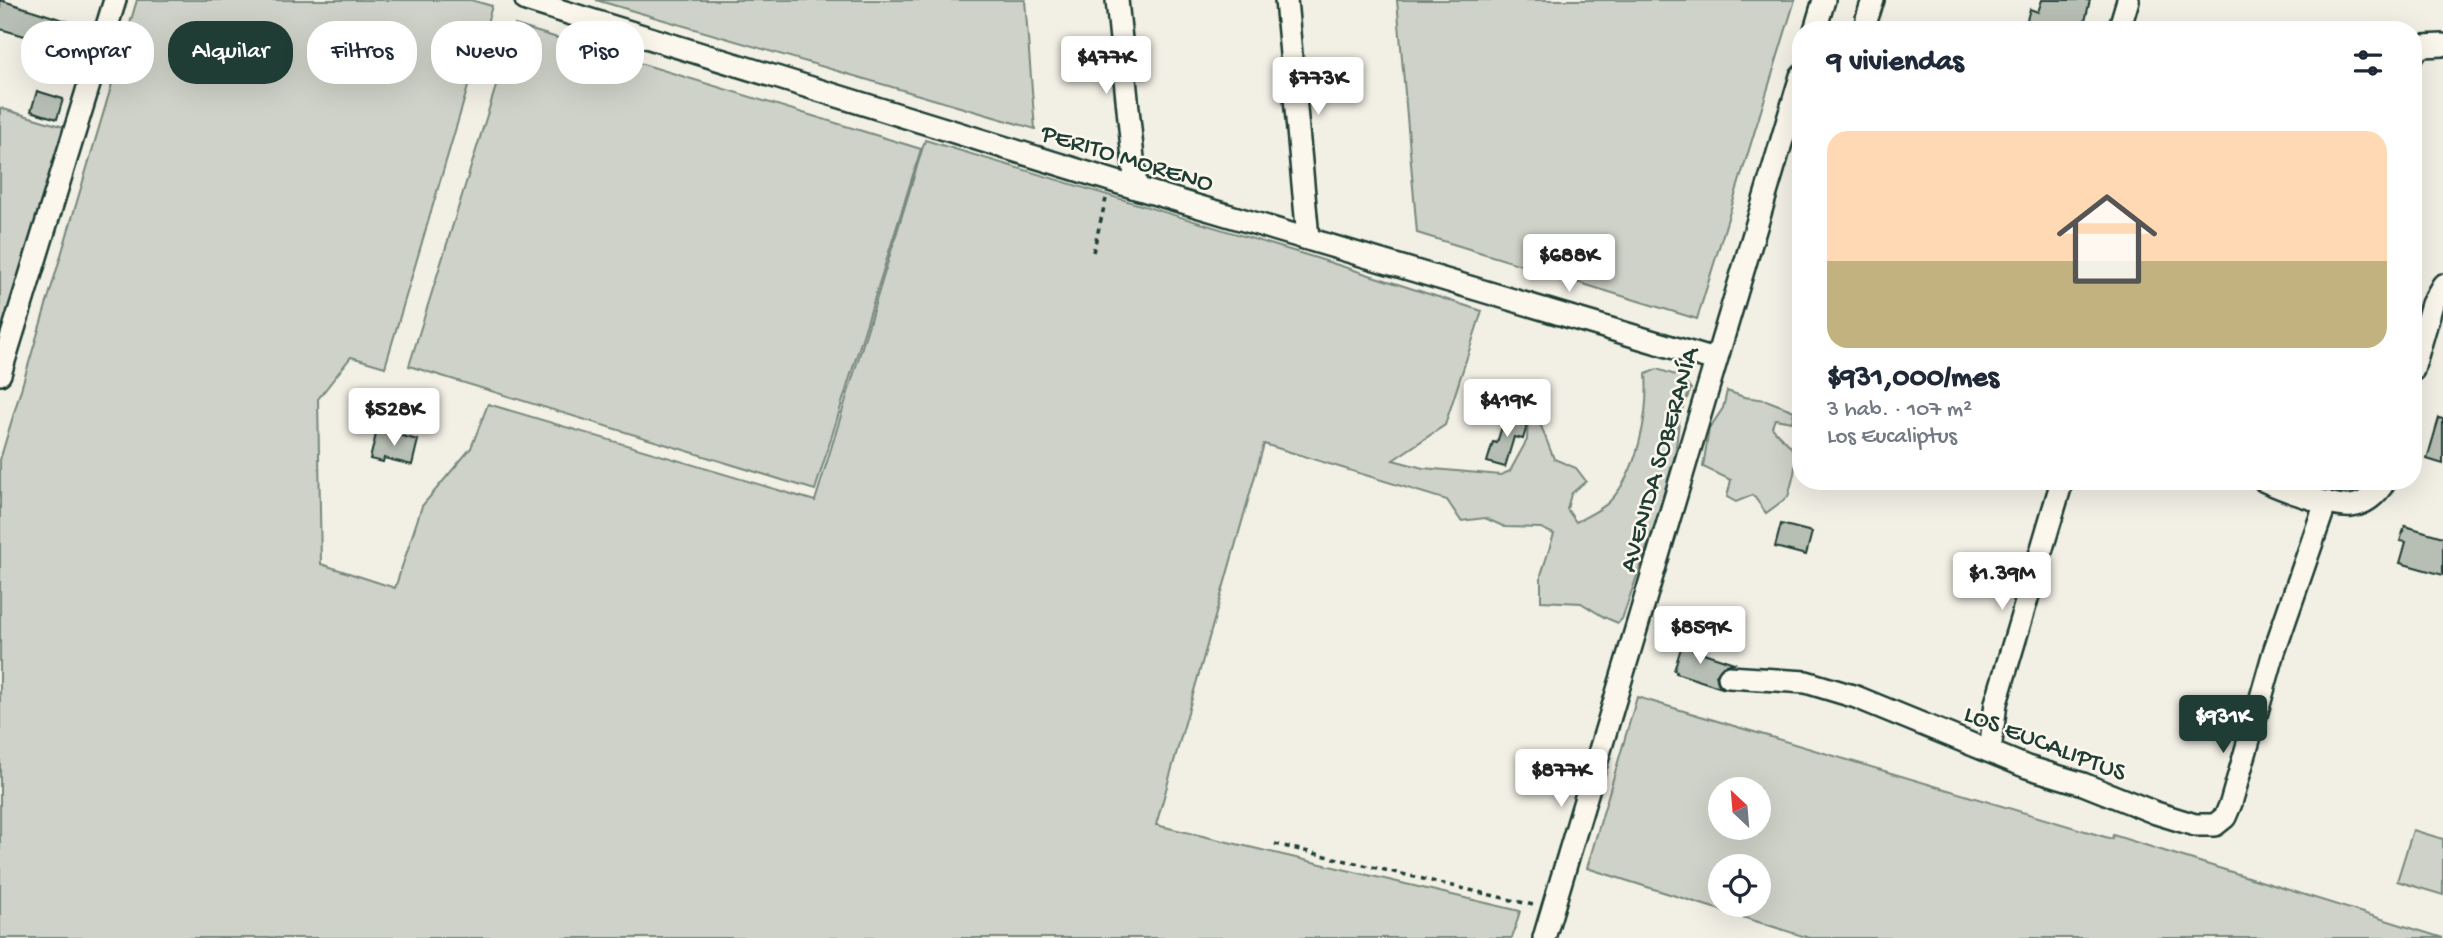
<!DOCTYPE html>
<html lang="es">
<meta charset="utf-8">
<style>
:root{--surface:#fff;--page:#f6f6f7;--text:#1f2937;--muted:#747a83;--accent:#1f3d34}
body{margin:0;font-family:"Gochi Hand",sans-serif;background:var(--page);color:var(--text);height:100vh;display:flex;flex-direction:column;font-size:26px;white-space:nowrap}
*{box-sizing:border-box;margin:0}
p{font-size:23px;color:var(--muted)}
.icon{flex:none;width:38px;height:38px;fill:none;stroke:currentColor;stroke-width:2;stroke-linecap:round;stroke-linejoin:round}
.map{position:relative;flex:1;overflow:hidden}
.panel{position:absolute;left:1792px;top:21px;width:630px;height:469px;display:flex;flex-direction:column;background:var(--surface);border-radius:28px;box-shadow:0 7px 28px #0002}
.panel>*{flex:none}
.banner{position:absolute;left:21px;top:21px;width:665px;height:63px;display:flex;gap:14px}
.needle{width:46px;rotate:334deg}
.tools{position:absolute;left:1708px;top:777px;display:grid;gap:14px}
.tools a{display:grid;place-items:center;width:63px;height:63px;border-radius:50%;background:var(--surface);box-shadow:0 7px 28px #0002;font-size:35px}
.price{position:absolute;translate:-50% -60px;padding:0 16px;border-radius:7px;background:#fff;color:#222;font-size:23px;line-height:46px;filter:drop-shadow(0 2px 4px #0008)}
.price::after{content:'';position:absolute;left:50%;top:42px;width:21px;height:16px;margin-left:-10px;background:inherit;clip-path:polygon(0 0,100% 0,50% 100%)}
.price.active{background:var(--accent);color:#fff}
ul{padding:0;list-style:none}
li{display:grid;align-content:center;gap:14px;height:371px;padding:0 35px}
li span{display:grid;place-items:center;height:217px;border-radius:21px;color:#555}
li>.icon{margin-inline-start:auto}
span .icon{width:126px;height:126px;fill:#fffc;stroke-width:1}
li b{font-size:30px}
h2{display:flex;justify-content:space-between;align-items:center;height:84px;padding:0 35px;font-size:30px}
.pill{padding:0 24px;border-radius:28px;background:var(--surface);box-shadow:0 7px 28px #0002;font-size:24px;line-height:63px}
.pill.active{background:var(--accent);color:#fff}
.map>svg:first-child{display:block}
</style>
<div class="map">
<svg width="2443" height="938" viewBox="0 0 2443 938">
<rect width="100%" height="100%" fill="#f2f0e5"/>
<filter id="ink" filterUnits="userSpaceOnUse"><feTurbulence type="fractalNoise" baseFrequency=".0143" numOctaves="2"/><feDisplacementMap in="SourceGraphic" scale="14" xChannelSelector="R" yChannelSelector="G"/><feConvolveMatrix kernelMatrix="1 2 1 2 8 2 1 2 1" color-interpolation-filters="sRGB"/></filter>
<g filter="url(#ink)">
<g fill="#cfd2c8" stroke="#77887e" stroke-width="2" fill-rule="evenodd">
<path d="M137,0H471L492,6L385,367L351,357L318,399L321,564L395,588L422,506L471,448L488,404L815,501L925,140L1313,257L1482,311L1445,425L1393,460L1423,468L1501,475L1510,471L1527,440L1528,416L1514,419L1499,412L1514,384L1538,396L1534,408L1554,459L1576,468L1586,481L1571,494L1567,509L1576,522C1587,516 1601,510 1609,502C1638,473 1649,413 1646,374L1657,369L1682,377L1691,389L1680,414L1675,455L1656,521L1622,619L1618,623L1604,617L1581,603L1541,601V575L1554,534L1541,528L1505,527L1485,518L1461,521L1447,500L1264,444L1156,825L1520,911L1512,938H0V460Z"/>
<path d="M596,0H1025L1035,129Z"/>
<path d="M1397,0H1795L1697,319L1417,233Z"/>
<path d="M515,25L921,149L815,490L409,366Z"/>
<path d="M0,108L64,127L0,336Z"/>
<path d="M1727,391L1744,397L1766,400L1794,411L1792,422L1775,419L1772,427C1777,435 1786,440 1791,447C1800,463 1792,480 1788,497L1766,513L1753,495L1736,502L1727,497L1731,480L1703,467L1709,429L1723,408Z"/>
<path d="M1637,697L2112,839L2113,835L2443,938H1809L1587,868ZM1720,789H1759V828H1720ZM1720,866H1759V905H1720Z"/>
<path d="M2413,830L2443,839V895L2397,881Z"/>
</g>
<g fill="#b7beb3" stroke="#1f3d34" stroke-width="2">
<path d="M0,0L82,26L74,50L0,29Z"/>
<path d="M2042,0H2090L2083,30H2024L2030,9L2038,12Z"/>
<path d="M37,91L63,99L57,119L31,111Z"/>
<path d="M1506,413L1529,419L1523,439L1514,437L1505,467L1487,462L1493,442L1497,443Z"/>
<path d="M2439,418L2443,419V464L2427,459Z"/>
<path d="M377,430L418,440L412,465L384,458L383,462L370,459Z"/>
<path d="M1781,524L1812,532L1806,555L1775,547Z"/>
<path d="M2405,526L2443,537V575L2400,563L2406,542L2400,541Z"/>
<path d="M1685,647L1734,663L1723,666L1716,675L1718,683L1725,689L1676,673L1677,671L1674,670L1681,648Z"/>
</g>
<g fill="none" stroke-linecap="round" stroke-linejoin="round">
<defs>
<g id="minor">
<path d="M526,0L1136,188L1715,360"/>
<path d="M1117,0L1136,188"/>
<path d="M1286,0L1308,238"/>
<path d="M1867,18L1873,0"/>
<path d="M1815,30L1824,0"/>
<path d="M2119,30L2128,0"/>
<path d="M2413,53L2422,46L2443,45"/>
<path d="M2413,370L2432,304L2443,285"/>
<path d="M0,374L115,0"/>
<path d="M2265,481C2282,489 2334,508 2351,506C2367,504 2377,494 2385,481"/>
<path d="M1729,677L1806,682L1856,697L2027,767L2083,784L2156,813L2195,825H2215L2225,817L2231,803L2274,652L2326,502"/>
<path d="M1990,751L1996,703L2062,481"/>
<path d="M1544,938L1801,76"/>
</g>
</defs>
<use href="#minor" stroke="#1f3d34" stroke-width="26"/>
<g stroke="#1f3d34" stroke-width="3.5" stroke-dasharray="5 5" stroke-linecap="butt">
<path d="M1093,252L1106,199"/>
<path d="M1275,844L1533,905"/>
</g>
<use href="#minor" stroke="#fbf7ec" stroke-width="21"/>
</g>
</g>
<g text-anchor="middle" stroke-width="5" stroke-linejoin="round" paint-order="stroke">
<g font-size="26" fill="#1f3d34" stroke="#fbf7ec">
<text transform="translate(1128 156) rotate(17)" y="9">PERITO MORENO</text>
<text transform="translate(1657 459) rotate(-74)" y="9">AVENIDA SOBERANÍA</text>
<text transform="translate(2046 741) rotate(21)" y="9">LOS EUCALIPTUS</text>
</g>
</g>
</svg>
<div class="tools">
<a><svg class="needle" viewBox="-14 -14 28 28"><path d="M0-13l5 13h-10z" fill="#e53935"/><path d="M0 13l5-13h-10z" fill="#747a83"/></svg></a>
<a><svg class="icon" aria-label="locate" viewBox="0 0 24 24"><circle cx="12" cy="12" r="6"/><path d="M12 2v4M12 18v4M2 12h4M18 12h4"/></svg></a>
</div>
<b class="price" style="left:1106px;top:96px">$477K</b>
<b class="price" style="left:1318px;top:117px">$773K</b>
<b class="price" style="left:1569px;top:294px">$688K</b>
<b class="price" style="left:1507px;top:439px">$419K</b>
<b class="price" style="left:394px;top:448px">$528K</b>
<b class="price" style="left:2002px;top:612px">$1.39M</b>
<b class="price" style="left:1700px;top:666px">$859K</b>
<b class="price active" style="left:2223px;top:755px">$931K</b>
<b class="price" style="left:1561px;top:809px">$877K</b>
<div class="banner">
<a class="pill">Comprar</a>
<a class="pill active">Alquilar</a>
<a class="pill">Filtros</a>
<a class="pill">Nuevo</a>
<a class="pill">Piso</a>
</div>
<section class="panel">
<h2>9 viviendas<svg class="icon" aria-label="filters" viewBox="0 0 24 24"><path d="M4 7h16M4 17h16"/><circle cx="9" cy="7" r="2"/><circle cx="15" cy="17" r="2"/></svg></h2>
<ul>
<li><span style="background:linear-gradient(#ffd9b3 60%,#c2b280 0)"><svg class="icon" aria-label="home" viewBox="0 0 24 24"><path d="M3 11l9-7 9 7M6 9v11h12V9"/></svg></span><div><b>$931,000/mes</b><p>3 hab. · 107 m²</p><p>Los Eucaliptus</p></div></li>
</ul>
</section>
</div>
